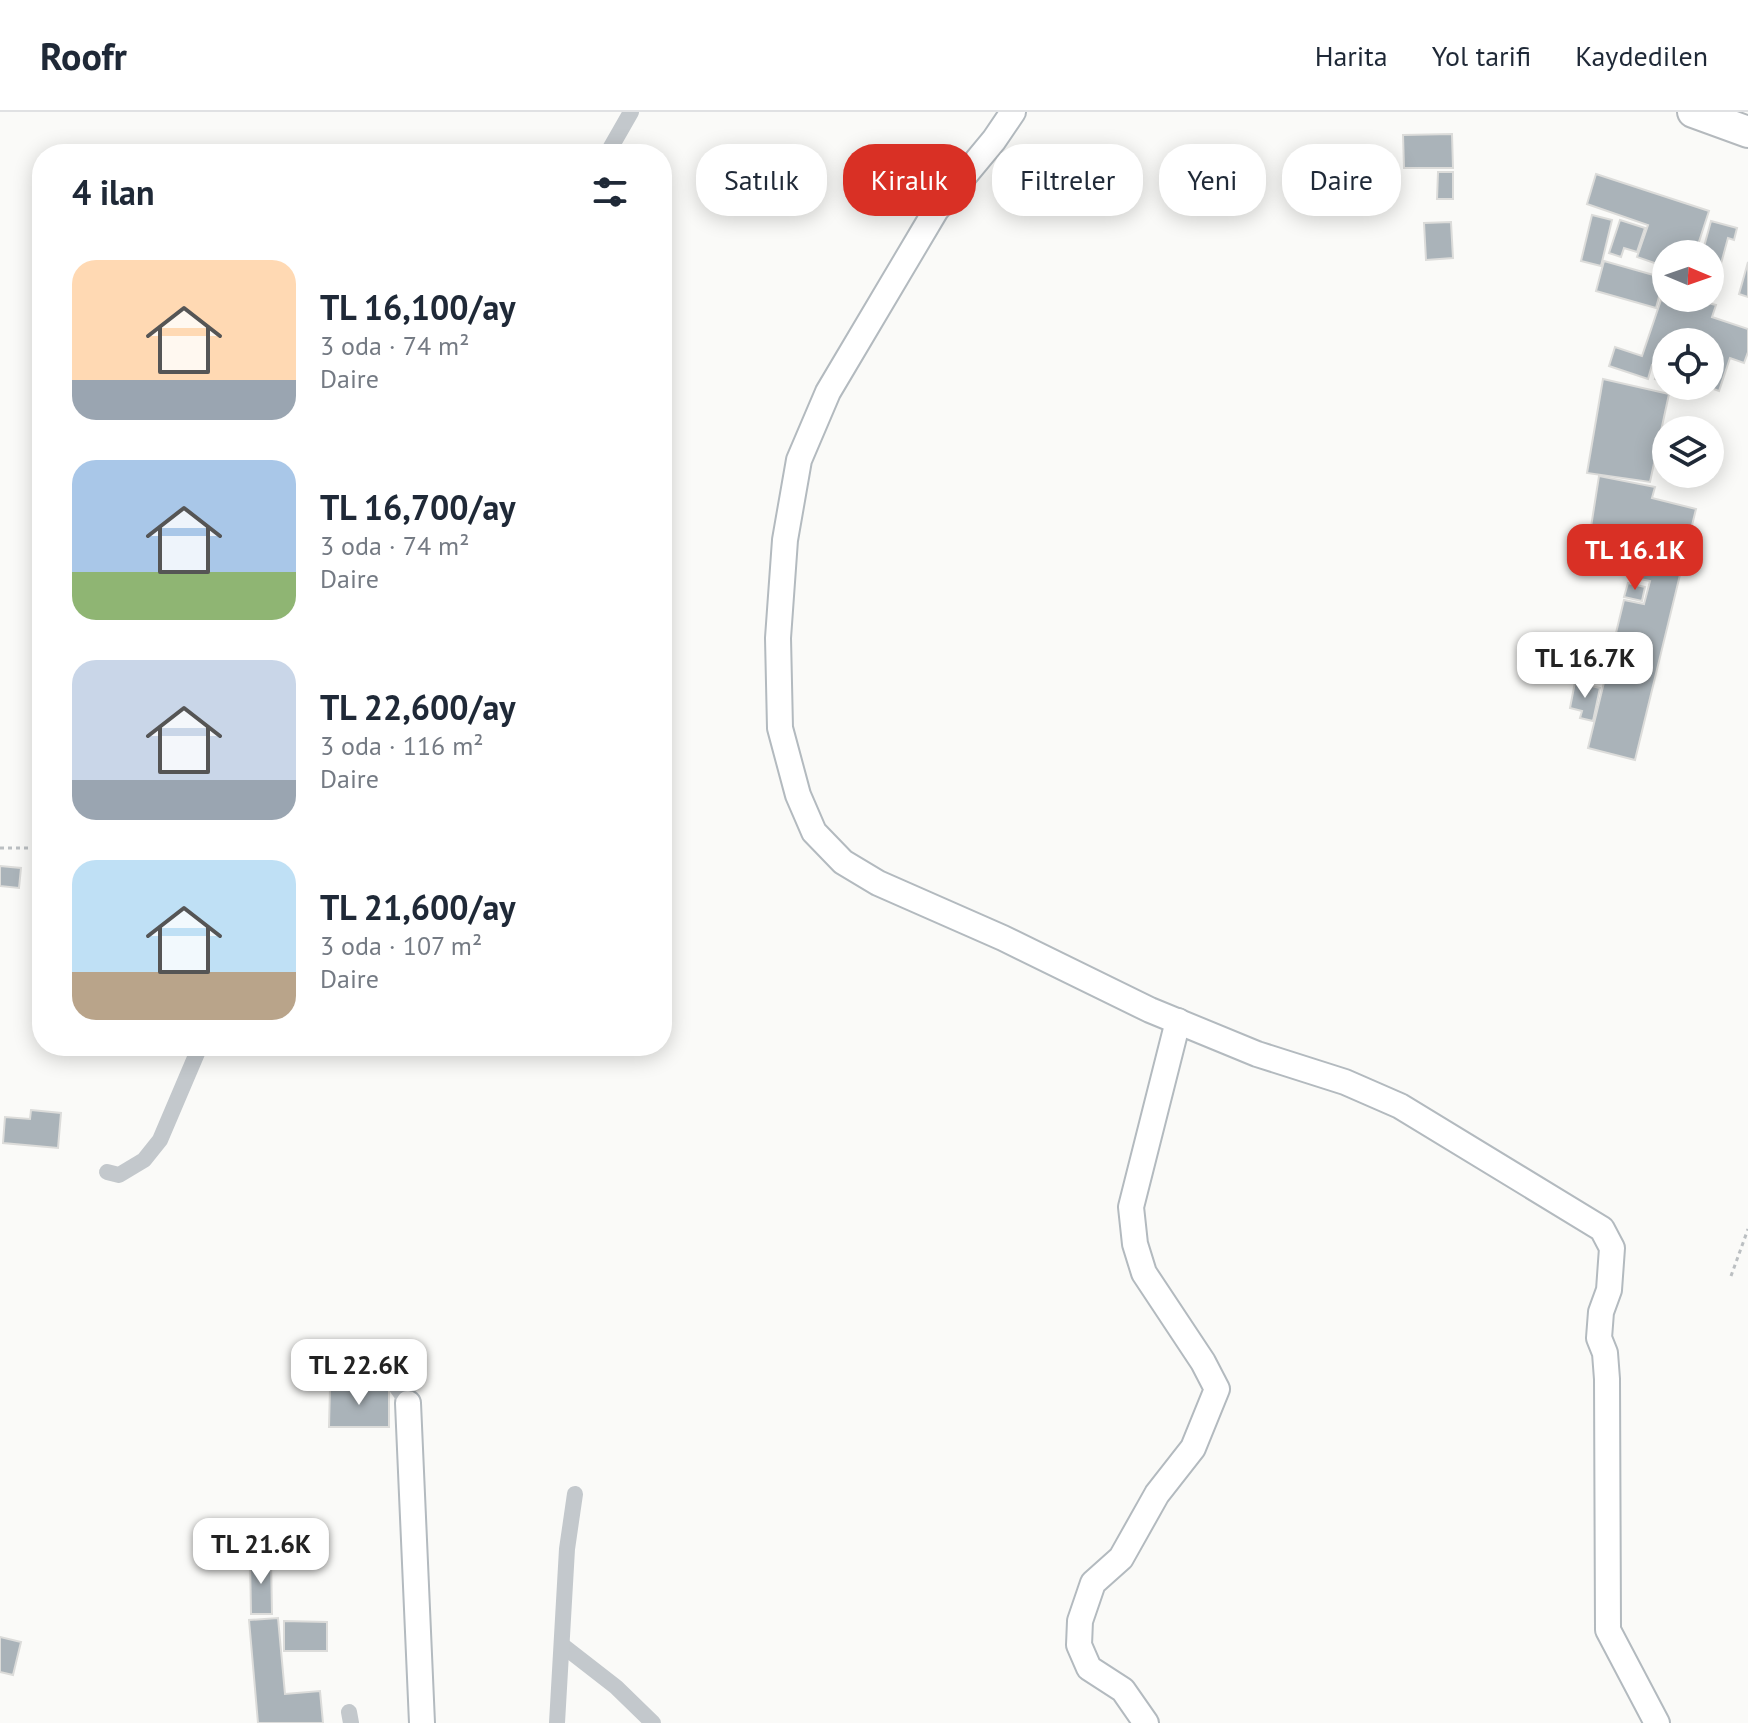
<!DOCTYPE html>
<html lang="tr">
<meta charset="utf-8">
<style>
:root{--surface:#fff;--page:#f6f6f7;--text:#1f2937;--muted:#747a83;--line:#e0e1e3;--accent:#d93025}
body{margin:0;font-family:"PT Sans",sans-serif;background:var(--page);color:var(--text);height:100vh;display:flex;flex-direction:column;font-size:30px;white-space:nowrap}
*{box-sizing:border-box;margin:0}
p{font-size:26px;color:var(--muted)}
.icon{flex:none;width:44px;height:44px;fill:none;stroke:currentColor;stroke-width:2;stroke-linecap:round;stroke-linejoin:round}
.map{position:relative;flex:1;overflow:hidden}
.drawer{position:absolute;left:32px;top:32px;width:640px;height:912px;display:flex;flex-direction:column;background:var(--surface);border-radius:32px;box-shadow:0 4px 20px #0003}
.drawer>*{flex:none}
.hud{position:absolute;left:696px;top:32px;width:760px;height:72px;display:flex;gap:16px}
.needle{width:52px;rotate:92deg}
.tools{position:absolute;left:1652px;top:128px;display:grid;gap:16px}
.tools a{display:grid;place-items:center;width:72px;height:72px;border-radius:50%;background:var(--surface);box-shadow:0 4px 20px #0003;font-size:40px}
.price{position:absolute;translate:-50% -68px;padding:0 18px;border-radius:16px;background:#fff;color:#222;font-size:26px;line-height:52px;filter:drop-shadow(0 2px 4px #0008)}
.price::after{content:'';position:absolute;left:50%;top:48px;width:24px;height:18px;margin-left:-12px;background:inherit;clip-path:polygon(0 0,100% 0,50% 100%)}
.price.selected{background:var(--accent);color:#fff}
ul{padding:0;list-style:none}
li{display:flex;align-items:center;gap:24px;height:200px;padding:0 40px}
li span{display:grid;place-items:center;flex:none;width:224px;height:160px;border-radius:24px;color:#555}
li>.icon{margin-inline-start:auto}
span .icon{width:96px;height:96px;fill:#fffc;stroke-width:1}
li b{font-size:34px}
h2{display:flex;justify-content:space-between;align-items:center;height:96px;padding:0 40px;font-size:34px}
.pill{padding:0 28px;border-radius:32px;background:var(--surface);box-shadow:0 4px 20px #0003;font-size:28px;line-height:72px}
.pill.selected{background:var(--accent);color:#fff}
header{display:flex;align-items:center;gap:48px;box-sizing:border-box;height:112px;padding:0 40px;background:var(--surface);border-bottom:2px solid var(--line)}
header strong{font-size:38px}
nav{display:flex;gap:44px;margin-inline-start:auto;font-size:28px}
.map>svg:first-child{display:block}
</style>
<header>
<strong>Roofr</strong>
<nav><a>Harita</a><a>Yol tarifi</a><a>Kaydedilen</a></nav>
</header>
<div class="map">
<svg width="1748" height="1611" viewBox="0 0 1748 1611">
<rect width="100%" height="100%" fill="#fafaf8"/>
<g fill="#aab3b9" stroke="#dcdcda" stroke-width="2">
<path d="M1452,22L1453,56H1404L1403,23Z"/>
<path d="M1438,60H1453V87H1437Z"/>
<path d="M1596,62L1709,99L1695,142H1666V155L1637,145L1648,113L1587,92Z"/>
<path d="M1592,103L1612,108L1601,154L1581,149Z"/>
<path d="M1620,108L1645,116L1637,140L1624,136L1621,145L1609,141Z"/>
<path d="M1711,109L1737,116L1734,128L1728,126L1716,170L1710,168V142H1702Z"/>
<path d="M1451,110L1453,146L1426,148L1424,111Z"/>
<path d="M1604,149L1664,166L1656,196L1596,179Z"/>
<path d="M1748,150V185L1739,182Z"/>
<path d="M1662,185L1685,192L1687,186H1705L1704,190L1716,193L1712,205L1748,217V240L1744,251L1730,246L1719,279L1705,274H1710V230H1666V270L1655,267L1659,255L1652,253L1648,267L1609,254L1615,235L1642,244Z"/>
<path d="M1603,267L1669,282L1650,370L1587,361Z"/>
<path d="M1599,364L1655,375L1652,386L1696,397L1635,648L1588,636L1624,488L1644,492L1650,469L1630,465L1639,426L1623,428L1619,439L1597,435L1600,417L1591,415Z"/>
<path d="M1628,471L1645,475L1642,489L1624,485Z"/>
<path d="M1575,570L1600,576L1593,609L1580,606L1582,599L1570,596Z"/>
<path d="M0,754L21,756L19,776L0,774Z"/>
<path d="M31,998L61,1001L58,1036L3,1031L5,1005L30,1007Z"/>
<path d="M330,1275H389V1315H329Z"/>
<path d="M250,1446H271L272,1502H251Z"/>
<path d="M278,1506L285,1582L320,1579L323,1611H258L249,1508Z"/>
<path d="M284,1509L327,1510V1539H284Z"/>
<path d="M0,1525L21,1530L13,1563L0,1560Z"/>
</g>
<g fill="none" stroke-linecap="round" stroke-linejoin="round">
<defs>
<g id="secondary">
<path d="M1013,0L994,28L936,98L828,280L799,348L785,428L778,526L780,616L798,683L814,720L843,750L878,771L1003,826L1150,898L1257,942L1345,970L1400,994L1602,1117L1612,1136L1609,1178L1601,1200L1599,1226L1605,1241L1607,1267L1608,1518L1657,1611"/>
<path d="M408,1291L422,1611"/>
<path d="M1146,1611L1123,1578L1089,1556L1079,1533L1080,1509L1093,1471L1121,1446L1157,1382L1193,1336L1217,1277L1203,1250L1144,1161L1135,1132L1131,1095L1178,909"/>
</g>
<path id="highway" d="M1693,0L1748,20"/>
</defs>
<use href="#secondary" stroke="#b3babf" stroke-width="28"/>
<use href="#highway" stroke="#b4b9bd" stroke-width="34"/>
<g stroke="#bbbfc2" stroke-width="3" stroke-dasharray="4 4" stroke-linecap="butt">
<path d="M0,736H42"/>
<path d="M1731,1164L1748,1117"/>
</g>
<g stroke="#c3c8cc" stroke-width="16">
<path d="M607,42L631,0"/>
<path d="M107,1060L119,1063L144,1048L160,1028L200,934"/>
<path d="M339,1265L371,1264L393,1270L408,1291"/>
<path d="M562,1533L616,1575L653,1611"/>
<path d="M349,1600L351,1611"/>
<path d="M557,1611L567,1437L575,1382"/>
</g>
<use href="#secondary" stroke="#fff" stroke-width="24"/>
<use href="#highway" stroke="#fff" stroke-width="30"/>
</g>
</svg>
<div class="tools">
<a><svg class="needle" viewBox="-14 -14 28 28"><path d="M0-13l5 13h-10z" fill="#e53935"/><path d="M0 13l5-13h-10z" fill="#747a83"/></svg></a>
<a><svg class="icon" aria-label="locate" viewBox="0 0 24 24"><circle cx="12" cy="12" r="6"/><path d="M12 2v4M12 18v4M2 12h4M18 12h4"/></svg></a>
<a><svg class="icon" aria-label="layers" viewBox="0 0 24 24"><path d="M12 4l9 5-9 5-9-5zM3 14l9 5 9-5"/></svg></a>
</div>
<b class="price selected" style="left:1635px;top:480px">TL 16.1K</b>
<b class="price" style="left:1585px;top:588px">TL 16.7K</b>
<b class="price" style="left:359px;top:1295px">TL 22.6K</b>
<b class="price" style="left:261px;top:1474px">TL 21.6K</b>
<div class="hud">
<a class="pill">Satılık</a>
<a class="pill selected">Kiralık</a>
<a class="pill">Filtreler</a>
<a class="pill">Yeni</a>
<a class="pill">Daire</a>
</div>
<section class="drawer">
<h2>4 ilan<svg class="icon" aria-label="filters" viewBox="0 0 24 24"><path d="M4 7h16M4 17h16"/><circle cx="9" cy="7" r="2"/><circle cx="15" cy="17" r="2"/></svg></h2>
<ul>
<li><span style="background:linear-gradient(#ffd9b3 75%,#9aa5b1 0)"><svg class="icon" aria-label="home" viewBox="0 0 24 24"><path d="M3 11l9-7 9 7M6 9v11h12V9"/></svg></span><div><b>TL 16,100/ay</b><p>3 oda · 74 m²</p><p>Daire</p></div></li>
<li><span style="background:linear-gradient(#a9c7e8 70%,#8fb573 0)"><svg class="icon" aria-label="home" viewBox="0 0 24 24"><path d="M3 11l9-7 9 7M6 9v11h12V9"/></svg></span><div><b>TL 16,700/ay</b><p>3 oda · 74 m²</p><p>Daire</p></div></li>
<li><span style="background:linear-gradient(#c9d6e8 75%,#9aa5b1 0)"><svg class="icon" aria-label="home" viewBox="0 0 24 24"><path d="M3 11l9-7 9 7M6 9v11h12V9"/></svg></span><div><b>TL 22,600/ay</b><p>3 oda · 116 m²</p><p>Daire</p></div></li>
<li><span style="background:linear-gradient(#bfe0f5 70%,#b9a48a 0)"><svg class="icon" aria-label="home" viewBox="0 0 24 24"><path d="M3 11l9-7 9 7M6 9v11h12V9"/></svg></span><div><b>TL 21,600/ay</b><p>3 oda · 107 m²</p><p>Daire</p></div></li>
</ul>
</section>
</div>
